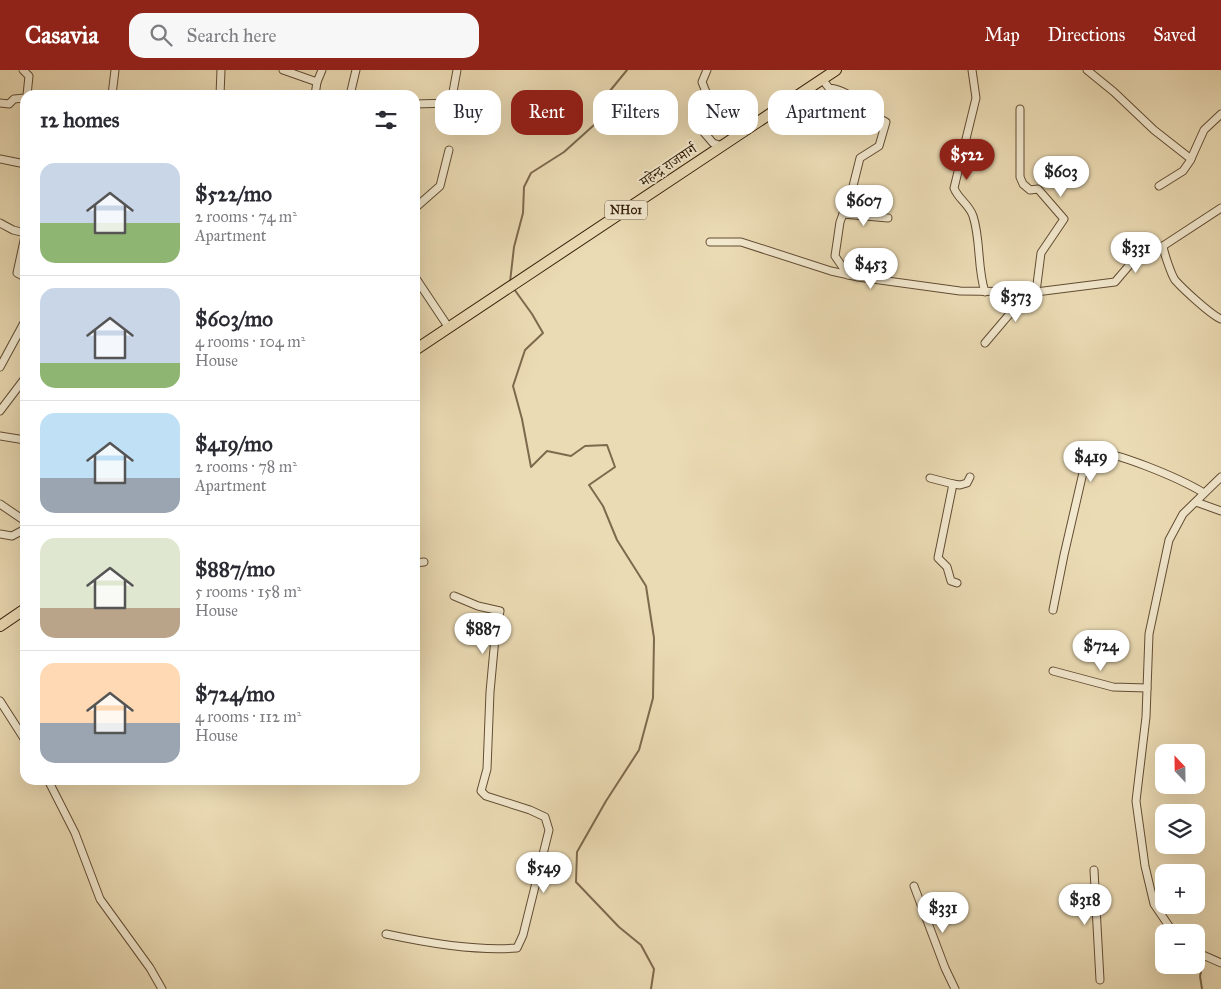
<!DOCTYPE html>
<meta charset="utf-8">
<style>
:root{--surface:#fff;--page:#f7f7f7;--text:#2b2b33;--muted:#7c7c81;--line:#e1e1e2;--accent:#8f2418}
body{margin:0;font-family:"IM FELL Great Primer","Noto Serif Devanagari",serif;background:var(--page);color:var(--text);height:100vh;display:flex;flex-direction:column;font-size:19px;white-space:nowrap}
*{box-sizing:border-box;margin:0}
p{font-size:16px;color:var(--muted)}
.icon{flex:none;width:28px;height:28px;fill:none;stroke:currentColor;stroke-width:2;stroke-linecap:round;stroke-linejoin:round}
.map{position:relative;flex:1;overflow:hidden}
.sheet{position:absolute;left:20px;top:20px;width:400px;height:695px;display:flex;flex-direction:column;background:var(--surface);border-radius:15px;box-shadow:0 5px 20px #0002}
.sheet>*{flex:none}
.top-card{position:absolute;left:435px;top:20px;width:475px;height:45px;display:flex;gap:10px}
.needle{width:32px;rotate:338deg}
.controls{position:absolute;left:1155px;top:674px;display:grid;gap:10px}
.controls a{display:grid;place-items:center;width:50px;height:50px;border-radius:10px;background:var(--surface);box-shadow:0 5px 20px #0002;font-size:25px}
.price{position:absolute;translate:-50% -42px;padding:0 11px;border-radius:18px;background:#fff;color:#222;font-size:16px;line-height:32px;filter:drop-shadow(0 1px 2px #0008)}
.price::after{content:'';position:absolute;left:50%;top:30px;width:15px;height:11px;margin-left:-8px;background:inherit;clip-path:polygon(0 0,100% 0,50% 100%)}
.price.selected{background:var(--accent);color:#fff}
ul{padding:0;list-style:none}
li{display:flex;align-items:center;gap:15px;height:125px;padding:0 20px}
li+li{border-top:1px solid var(--line)}
li span{display:grid;place-items:center;flex:none;width:140px;height:100px;border-radius:15px;color:#555}
li>.icon{margin-inline-start:auto}
span .icon{width:60px;height:60px;fill:#fffc;stroke-width:1}
li b{font-size:21px}
h2{display:flex;justify-content:space-between;align-items:center;height:60px;padding:0 20px;font-size:21px}
.tag{padding:0 18px;border-radius:15px;background:var(--surface);box-shadow:0 5px 20px #0002;font-size:18px;line-height:45px}
.tag.selected{background:var(--accent);color:#fff}
header{display:flex;align-items:center;gap:30px;box-sizing:border-box;height:70px;padding:0 25px;background:var(--accent);color:#fff}
header strong{font-size:24px}
nav{display:flex;gap:28px;margin-inline-start:auto;font-size:18px}
.search{width:350px;height:45px;background:var(--page);display:flex;align-items:center;gap:12px;box-sizing:border-box;padding:0 18px;border-radius:15px;color:var(--muted);font-size:19px}
.map>svg:first-child{display:block}
</style>
<header>
<strong>Casavia</strong>
<div class="search"><svg class="icon" aria-label="search" viewBox="0 0 24 24"><circle cx="10" cy="10" r="6"/><path d="M15 15l6 6"/></svg>Search here</div>
<nav><a>Map</a><a>Directions</a><a>Saved</a></nav>
</header>
<div class="map">
<svg width="1221" height="919" viewBox="0 0 1221 919">
<rect width="100%" height="100%" fill="#ebdbb4"/>
<filter id="stains"><feTurbulence type="fractalNoise" baseFrequency=".004" numOctaves="4"/><feColorMatrix values="0 0 0 0 .2 0 0 0 0 .09 0 0 0 0 .02 0 0 0 .5 -.17"/></filter>
<radialGradient id="worn" r=".72"><stop offset=".6" stop-color="#630" stop-opacity="0"/><stop offset="1" stop-color="#630" stop-opacity=".3"/></radialGradient>
<g fill="none" stroke-linecap="round" stroke-linejoin="round">
<g stroke="#7d694c" stroke-width="2">
<path d="M510,212L514,177L523,143L524,117L531,103L564,82L594,55L609,22L627,0"/>
<path d="M514,219L532,244L543,263L525,280L513,316L522,349L531,397L547,381L571,386L585,376L607,375L615,397L589,415L603,436L617,470L646,516L654,568L653,628L639,680L606,731L577,782L576,812L619,857L641,875L654,899L651,919"/>
<path d="M1199,894L1202,898L1200,906L1202,919"/>
</g>
<defs>
<g id="minor">
<path d="M23,0L29,6L27,25"/>
<path d="M283,0L317,12L315,25"/>
<path d="M707,0L702,12L706,22L701,59L713,73L722,76"/>
<path d="M972,0L976,28L954,118C958,129 969,134 973,146C981,170 977,198 985,222"/>
<path d="M1087,0L1114,22L1154,60L1191,89"/>
<path d="M822,9L829,18C839,19 855,25 858,37L886,52L879,76L860,88L852,120L840,152L835,186L848,205"/>
<path d="M317,12L322,0"/>
<path d="M112,25L115,0"/>
<path d="M220,25L221,0"/>
<path d="M350,25L356,0"/>
<path d="M0,33L9,34L14,29L25,28"/>
<path d="M415,34L451,33L457,0"/>
<path d="M1020,39V107L1023,114L1030,120L1038,119L1064,149L1041,183L1036,222"/>
<path d="M0,89L25,94"/>
<path d="M1159,116L1183,101L1190,91L1204,60L1221,44"/>
<path d="M415,138L440,116L449,80"/>
<path d="M843,144L888,148"/>
<path d="M0,153L13,160L25,163"/>
<path d="M25,166L17,203L25,207"/>
<path d="M710,172H741L831,201L858,207L960,221L1036,222L1115,212L1138,185L1163,176L1221,138"/>
<path d="M1163,176C1164,183 1171,204 1175,210C1183,219 1211,245 1221,249"/>
<path d="M415,207L449,258"/>
<path d="M985,273L1019,233L1035,222"/>
<path d="M0,297L25,251"/>
<path d="M0,341L25,308"/>
<path d="M0,366L25,370"/>
<path d="M930,408L953,414"/>
<path d="M1196,432L1221,441"/>
<path d="M0,434L25,451"/>
<path d="M0,464L12,466L25,459"/>
<path d="M415,493L424,492"/>
<path d="M957,513L951,511L947,497L938,488L953,414L960,415L967,413L970,407"/>
<path d="M1053,540L1064,485L1088,381C1114,380 1181,409 1204,423"/>
<path d="M1053,601L1113,617L1147,618"/>
<path d="M0,631L25,670"/>
<path d="M48,710L75,763L100,829L150,898L162,919"/>
<path d="M1094,800L1100,910"/>
<path d="M914,816L945,898L955,919"/>
<path d="M1173,862L1154,834L1145,796L1136,731L1146,647L1149,564L1169,470L1183,444L1221,407"/>
<path d="M386,864C428,873 474,881 517,878L523,865L549,760L545,747L530,740L486,726L481,721L487,699L490,622L495,568L500,541L478,536L454,526"/>
<path d="M1196,882L1221,893"/>
</g>
<g id="highway">
<path d="M415,280L836,0"/>
<path d="M0,556L25,539"/>
</g>
</defs>
<use href="#minor" stroke="#624d33" stroke-width="9"/>
<use href="#highway" stroke="#351e08" stroke-width="12"/>
<use href="#minor" stroke="#f2e8ce" stroke-width="7"/>
<use href="#highway" stroke="#ebdbb4" stroke-width="10"/>
</g>
<g text-anchor="middle" stroke-width="4" stroke-linejoin="round" paint-order="stroke">
<rect fill="#f2e8ce" stroke="#6e5b43" stroke-width="1" x="605" y="130.5" width="42" height="19" rx="4"/>
<g font-size="12" font-weight="bold" fill="#351e08">
<text x="626" y="144">NH01</text>
</g>
<g font-size="14" fill="#351e08" stroke="#f2e8ce">
<text transform="translate(668 95) rotate(-34)" y="5">महेन्द्र राजमार्ग</text>
</g>
</g>
<rect width="100%" height="100%" filter="url(#stains)"/>
<rect width="100%" height="100%" fill="url(#worn)"/>
</svg>
<div class="controls">
<a><svg class="needle" viewBox="-14 -14 28 28"><path d="M0-13l5 13h-10z" fill="#e53935"/><path d="M0 13l5-13h-10z" fill="#7c7c81"/></svg></a>
<a><svg class="icon" aria-label="layers" viewBox="0 0 24 24"><path d="M12 4l9 5-9 5-9-5zM3 14l9 5 9-5"/></svg></a>
<a>+</a>
<a>−</a>
</div>
<b class="price selected" style="left:967px;top:111px">$522</b>
<b class="price" style="left:1061px;top:128px">$603</b>
<b class="price" style="left:864px;top:157px">$607</b>
<b class="price" style="left:1136px;top:204px">$331</b>
<b class="price" style="left:871px;top:220px">$453</b>
<b class="price" style="left:1016px;top:253px">$373</b>
<b class="price" style="left:1091px;top:413px">$419</b>
<b class="price" style="left:483px;top:585px">$887</b>
<b class="price" style="left:1101px;top:602px">$724</b>
<b class="price" style="left:544px;top:824px">$549</b>
<b class="price" style="left:1085px;top:856px">$318</b>
<b class="price" style="left:943px;top:864px">$331</b>
<div class="top-card">
<a class="tag">Buy</a>
<a class="tag selected">Rent</a>
<a class="tag">Filters</a>
<a class="tag">New</a>
<a class="tag">Apartment</a>
</div>
<section class="sheet">
<h2>12 homes<svg class="icon" aria-label="filters" viewBox="0 0 24 24"><path d="M4 7h16M4 17h16"/><circle cx="9" cy="7" r="2"/><circle cx="15" cy="17" r="2"/></svg></h2>
<ul>
<li><span style="background:linear-gradient(#c9d6e8 60%,#8fb573 0)"><svg class="icon" aria-label="home" viewBox="0 0 24 24"><path d="M3 11l9-7 9 7M6 9v11h12V9"/></svg></span><div><b>$522/mo</b><p>2 rooms · 74 m²</p><p>Apartment</p></div></li>
<li><span style="background:linear-gradient(#c9d6e8 75%,#8fb573 0)"><svg class="icon" aria-label="home" viewBox="0 0 24 24"><path d="M3 11l9-7 9 7M6 9v11h12V9"/></svg></span><div><b>$603/mo</b><p>4 rooms · 104 m²</p><p>House</p></div></li>
<li><span style="background:linear-gradient(#bfe0f5 65%,#9aa5b1 0)"><svg class="icon" aria-label="home" viewBox="0 0 24 24"><path d="M3 11l9-7 9 7M6 9v11h12V9"/></svg></span><div><b>$419/mo</b><p>2 rooms · 78 m²</p><p>Apartment</p></div></li>
<li><span style="background:linear-gradient(#dfe7d0 70%,#b9a48a 0)"><svg class="icon" aria-label="home" viewBox="0 0 24 24"><path d="M3 11l9-7 9 7M6 9v11h12V9"/></svg></span><div><b>$887/mo</b><p>5 rooms · 158 m²</p><p>House</p></div></li>
<li><span style="background:linear-gradient(#ffd9b3 60%,#9aa5b1 0)"><svg class="icon" aria-label="home" viewBox="0 0 24 24"><path d="M3 11l9-7 9 7M6 9v11h12V9"/></svg></span><div><b>$724/mo</b><p>4 rooms · 112 m²</p><p>House</p></div></li>
</ul>
</section>
</div>
